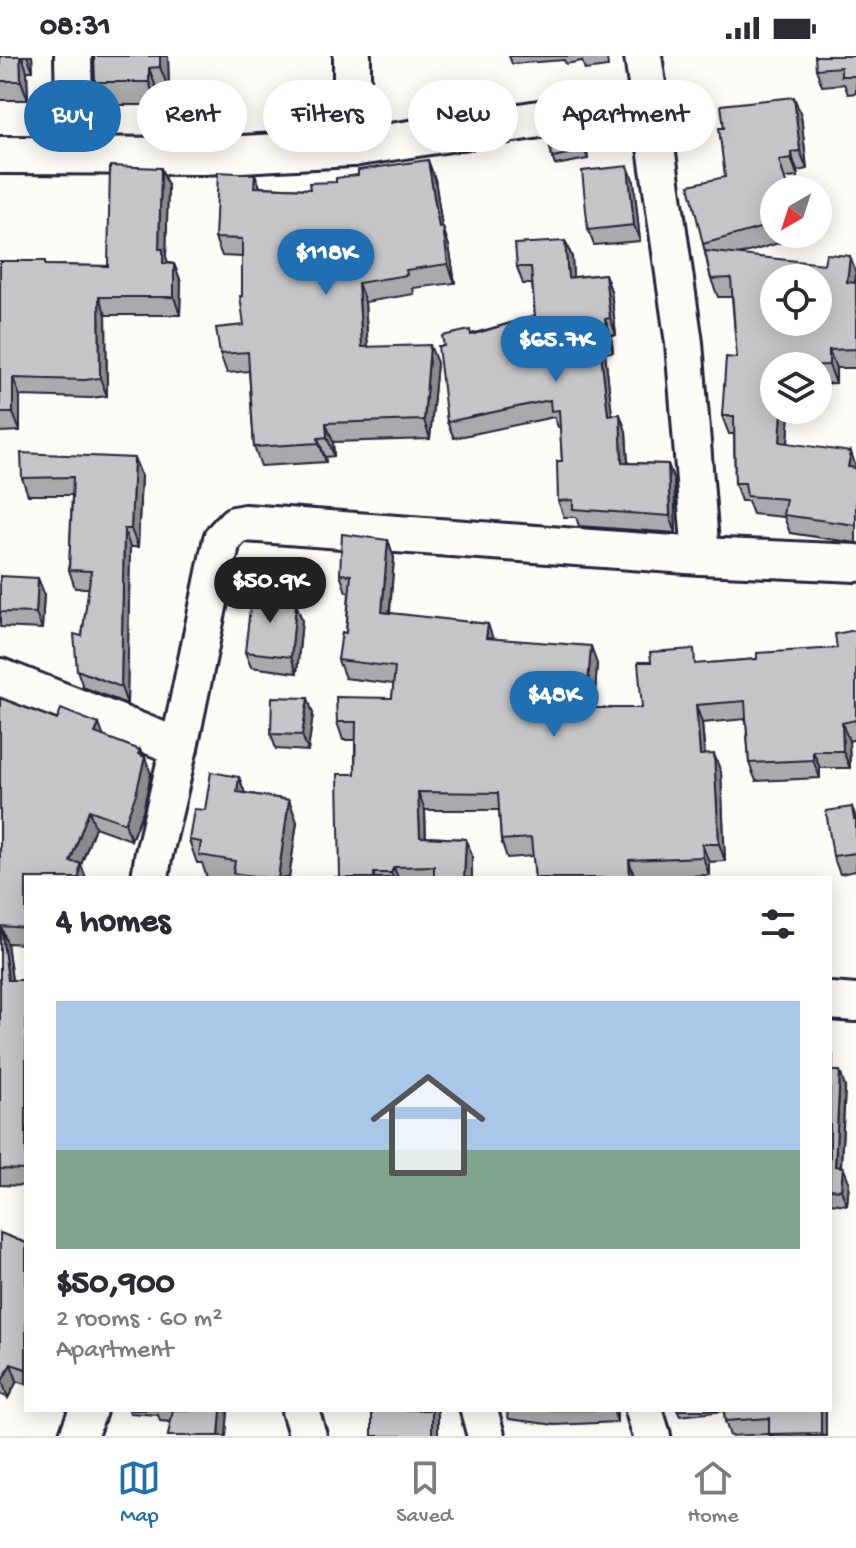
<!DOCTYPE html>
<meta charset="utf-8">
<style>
:root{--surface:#fff;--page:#f7f7f7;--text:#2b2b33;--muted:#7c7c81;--line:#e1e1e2;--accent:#1f6fb2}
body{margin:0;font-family:"Gochi Hand",sans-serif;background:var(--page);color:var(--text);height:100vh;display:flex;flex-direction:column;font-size:30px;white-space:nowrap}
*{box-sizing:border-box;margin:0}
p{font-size:26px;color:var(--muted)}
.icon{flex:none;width:44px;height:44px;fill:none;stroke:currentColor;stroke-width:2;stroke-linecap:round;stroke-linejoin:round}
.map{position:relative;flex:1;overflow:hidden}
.panel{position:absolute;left:24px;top:820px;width:808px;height:536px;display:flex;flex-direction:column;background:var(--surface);border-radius:0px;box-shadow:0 4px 20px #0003}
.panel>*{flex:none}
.banner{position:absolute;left:24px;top:24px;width:808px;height:72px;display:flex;gap:16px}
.needle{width:52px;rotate:219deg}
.buttons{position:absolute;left:760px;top:120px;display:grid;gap:16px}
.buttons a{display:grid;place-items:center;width:72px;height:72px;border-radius:50%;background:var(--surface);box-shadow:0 4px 20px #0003;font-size:40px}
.price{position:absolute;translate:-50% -68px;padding:0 18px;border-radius:28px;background:var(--accent);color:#fff;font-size:26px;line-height:52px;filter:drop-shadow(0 2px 4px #0008)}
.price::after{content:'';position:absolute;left:50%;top:48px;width:24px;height:18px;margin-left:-12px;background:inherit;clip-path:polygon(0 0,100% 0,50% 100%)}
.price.selected{background:#222;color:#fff}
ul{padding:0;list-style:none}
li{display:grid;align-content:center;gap:16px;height:424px;padding:0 32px}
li+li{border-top:2px solid var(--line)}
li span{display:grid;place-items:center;height:248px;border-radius:0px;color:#555}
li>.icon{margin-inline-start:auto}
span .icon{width:144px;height:144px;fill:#fffc;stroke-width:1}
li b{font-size:34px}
h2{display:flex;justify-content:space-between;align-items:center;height:96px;padding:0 32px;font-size:34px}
.tag{padding:0 28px;border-radius:36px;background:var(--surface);box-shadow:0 4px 20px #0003;font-size:28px;line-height:72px}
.tag.selected{background:var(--accent);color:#fff}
.status{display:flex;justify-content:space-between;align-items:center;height:56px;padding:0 40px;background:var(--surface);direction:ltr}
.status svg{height:22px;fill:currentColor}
.tabs{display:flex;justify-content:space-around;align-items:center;height:112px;border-top:2px solid var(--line);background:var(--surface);font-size:22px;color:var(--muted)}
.tabs a{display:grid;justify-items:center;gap:4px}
.tabs .selected{color:var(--accent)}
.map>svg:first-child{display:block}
</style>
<div class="status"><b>08:31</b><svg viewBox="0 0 49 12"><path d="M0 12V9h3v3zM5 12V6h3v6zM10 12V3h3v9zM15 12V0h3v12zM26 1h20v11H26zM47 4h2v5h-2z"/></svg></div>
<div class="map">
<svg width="856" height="1380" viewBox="0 0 856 1380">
<rect width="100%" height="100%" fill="#fdfcf7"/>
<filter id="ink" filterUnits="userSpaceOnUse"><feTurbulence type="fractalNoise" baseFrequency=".0125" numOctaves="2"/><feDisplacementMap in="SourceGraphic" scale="16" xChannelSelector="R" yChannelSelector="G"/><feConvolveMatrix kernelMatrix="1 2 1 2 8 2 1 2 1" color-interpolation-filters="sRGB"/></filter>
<g filter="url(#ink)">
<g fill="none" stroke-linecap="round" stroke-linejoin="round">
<defs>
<g id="minor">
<path d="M73,0L75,99"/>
<path d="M643,0L684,287L701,500"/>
<path d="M352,92V0"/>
<path d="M0,99L203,100L352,92L650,46"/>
<path d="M0,621L179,691"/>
<path d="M150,822L153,802L179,691L222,483L235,469L245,467L701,500L856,507"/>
<path d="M830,945L856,947"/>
<path d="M300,1354L308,1380"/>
<path d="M479,1354L486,1380"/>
<path d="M644,1354L652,1380"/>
<path d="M78,1380L88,1354"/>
</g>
</defs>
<use href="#minor" stroke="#22223b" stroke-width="42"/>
<use href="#minor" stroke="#fdfcf7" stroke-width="36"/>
</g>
<g fill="#aaaaac" stroke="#22223b" stroke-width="2">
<path d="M0,0H32L33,15H27L28,44H0Z"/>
<path d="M168,0L169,34H157V49H103L95,26Z"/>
<path d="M509,0H612L607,1L608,11L585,14L582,5L566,8L564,4L512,8Z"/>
<path d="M856,0V37L848,38L844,28L822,30L816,13Z"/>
<path d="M801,59L807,113L797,115L798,121L786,122L774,134V178H802L803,180L738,199L856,217V312H836V327L818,328V310H774L790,354L788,387L856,411V487L790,477L784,461L753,458L748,445H741L735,427L734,378H729L722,360L737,302L732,241H718L711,223L703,188L725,121Z"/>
<path d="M584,78L588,103L555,109L552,101Z"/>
<path d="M255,118L260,131L310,133L435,123L442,171L449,190L455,227L413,232L414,238L365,246L368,291L437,307L430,383L333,386L334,400L325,401L326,406L261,410L254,391L249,315L227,317L220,298L244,269L242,240V201L222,200L215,182Z"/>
<path d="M634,126L640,185L594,189L588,174Z"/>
<path d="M168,130L166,201L168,207L174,208L181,226L180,259H106L107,340L91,342L20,340V375L0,376V205L47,209L108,210Z"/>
<path d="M565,185L572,201L573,221L605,218L611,235L616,279H611L613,296L605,297L612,359L626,375L628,407L668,408L674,425L676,477L579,470L576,461H564L558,445L562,405L560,371H558L554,361L454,382L447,366L444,290L471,278L535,260L532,228H523L517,211Z"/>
<path d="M134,402L141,419L138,491H130L127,648L83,631L77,614L89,532H75L69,514L72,439H28L22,422Z"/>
<path d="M388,484L394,502L390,557L597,608L594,652H642L699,608L757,603L837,592L856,574V683L849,685L850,712H820V722L756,725L749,707L746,663L702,667L705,699L721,716L725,805L709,806V819L636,822H535L533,800L507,802L501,784L499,754H425L426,781L466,783L472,800V822H335L340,821L355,718V684H343L337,666L392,642L394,628L345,622L338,604L346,577L349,536H346L340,518Z"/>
<path d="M0,520L44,537L42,573L0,571Z"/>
<path d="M281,538L284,547L296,548L302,564L297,617L251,611L245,596Z"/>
<path d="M0,642L140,694L151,718L143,755L131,784L95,771L81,809L86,822H26V888L7,887L12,924H26V1130L0,1129Z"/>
<path d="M313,658L308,695L276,693L271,678Z"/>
<path d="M239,721L245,737L289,744L297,766L289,822H207L202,807H197L189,784L205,754Z"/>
<path d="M852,751L856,761V815L840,818L833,800Z"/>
<path d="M830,992L833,1000L832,1015L845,1031L841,1111H843L849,1126L847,1149L830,1147Z"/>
<path d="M0,1177L26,1187V1328L17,1325L8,1342L0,1338Z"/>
<path d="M129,1354H228L226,1380H168L171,1366L160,1365L158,1359L130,1357Z"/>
<path d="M506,1354H617V1366L555,1369L509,1363Z"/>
<path d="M677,1354H826V1380H770L769,1378L730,1380L725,1365L724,1355L680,1360Z"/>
</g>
<g fill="#8b8b8c" stroke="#22223b" stroke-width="2">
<path d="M20,0H22L27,15L28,44L21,25Z"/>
<path d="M27,0H32L33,15Z"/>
<path d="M160,0H168L169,34L160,11Z"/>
<path d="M149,12L157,34V49L149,26Z"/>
<path d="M794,41L801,59L807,113L800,95Z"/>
<path d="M581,70L584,78L588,103L585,95Z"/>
<path d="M791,96L797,115L798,121L791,102Z"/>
<path d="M428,104L435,123L445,191L439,172Z"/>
<path d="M628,110L634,126L640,185L634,169Z"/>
<path d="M161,112L168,130L166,201L170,212L169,226L159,193Z"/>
<path d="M255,118L262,136L254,131Z"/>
<path d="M443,171L449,190L455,227L448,208Z"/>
<path d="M565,185L572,201L574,238L568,222Z"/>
<path d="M850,200L856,217L854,244L847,226Z"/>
<path d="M174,208L181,226L180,259L174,241Z"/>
<path d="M605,218L611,235L616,279L610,262Z"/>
<path d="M358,227L365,246L369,310L362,291Z"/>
<path d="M99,241L106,259L107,340L100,322Z"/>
<path d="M605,263L611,279L613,296L607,280Z"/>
<path d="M599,280L605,297L614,376L608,359Z"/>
<path d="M430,289L437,307L430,383L424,364Z"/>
<path d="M829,294L836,312V327L829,309Z"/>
<path d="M13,322L20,340V375L13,357Z"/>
<path d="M782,354H790L787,404L780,386Z"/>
<path d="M620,358L626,375L629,424L622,407Z"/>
<path d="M326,367L333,386L334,400L327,381Z"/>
<path d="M318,382L325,401L326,406L319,387Z"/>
<path d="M851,396L856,411V425L848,411Z"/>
<path d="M134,402L141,419L138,491L131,473Z"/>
<path d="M668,408L674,425L676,477L670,460Z"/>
<path d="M124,473L130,491L127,648L121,631Z"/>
<path d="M388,484L394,502L388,574L382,556Z"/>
<path d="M38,522L44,537L42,573L36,557Z"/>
<path d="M296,548L302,564L297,617L291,601Z"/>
<path d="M488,568L494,586L486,582Z"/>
<path d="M591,590L597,608L593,669L586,652Z"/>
<path d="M308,642L313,658L308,695L302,679Z"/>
<path d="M696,649L702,667L706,717L700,699Z"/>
<path d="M842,667L849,685L850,712L843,695Z"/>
<path d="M99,668L105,684L95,677Z"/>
<path d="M140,694L144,705L145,701L151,718L143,755L131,784L125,767Z"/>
<path d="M813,695L820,712V722L813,704Z"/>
<path d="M714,698L721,716L725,805L719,788Z"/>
<path d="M239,721L247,743L237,736Z"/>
<path d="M418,736L425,754L426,799L420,781Z"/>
<path d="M289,744L297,766L289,822H278Z"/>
<path d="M89,754L95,771L81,809L86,822H79L70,806Z"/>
<path d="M466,783L472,800V822H464Z"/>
<path d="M702,788L709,806V819L703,801Z"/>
<path d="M629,804L635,822H630Z"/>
<path d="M394,811L398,822H393L391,817Z"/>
<path d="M1,870L7,887L14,940L8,924Z"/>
<path d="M830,992L833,1000L832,1030L830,1025Z"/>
<path d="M840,1015L845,1031L840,1126L835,1110Z"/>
<path d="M843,1111L849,1126L847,1149L841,1134Z"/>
<path d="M11,1308L17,1325L8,1342L2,1325Z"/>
<path d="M221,1354H228L226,1380H219Z"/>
<rect x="432" y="1354" width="6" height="26"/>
<path d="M613,1354H617V1366Z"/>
<path d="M821,1354H826V1380H822L821,1377Z"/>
</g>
<g fill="#c6c6c8" stroke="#22223b" stroke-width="2" fill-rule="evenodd">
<path d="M0,0H20L21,25H0Z"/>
<path d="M94,0H160V11L149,12V26H95Z"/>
<path d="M815,0H856V20H841V11L816,13Z"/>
<path d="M794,41L800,95L791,96V102L779,104L788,134H774V168L703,188L689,129L725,121L719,72H724L721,49Z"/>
<path d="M581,70L585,95L552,101L547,76Z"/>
<path d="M428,104L439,172L443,171L448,208L406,214L407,219L358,227L362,291L430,289L424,364L326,367L327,381L318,382L319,387L254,391L248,296L220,298L216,272L244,269L240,240H242V183L215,182L218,116L255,118L254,131L310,133L309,127L336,126V122L358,119V114Z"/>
<path d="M110,110L161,112L159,193H163V207L174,208V241H99L100,322L85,324L13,322V357H0V205H45V209L108,210Z"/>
<path d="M628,110L634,169L588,174L582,115Z"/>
<path d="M565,185L568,222L605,218L610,262L605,263L607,280H599L608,359L620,358L622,407L668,408L670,460L573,453V444L558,445L557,405H562L559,354L551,355L550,344L447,366L438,290H444L442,280L470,274L471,279L535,260L531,211H517L515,188Z"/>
<path d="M705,195L824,208L826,198L850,200L847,226L856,227V293L829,294V309L774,310V354H782L780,386L851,396L848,411L856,412V469L783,459L786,443L747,440L745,427H735L734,360H722L726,301L737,302L731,222L711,223ZM774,222H818V266H774Z"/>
<path d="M21,397L134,402L131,473H124L121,631L77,614L74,578L82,580L91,515L69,514L73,421L22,422Z"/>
<path d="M342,478L388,484L382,556L488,568L486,582L591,590L586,652H642L638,606H651L650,596L694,593L695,608L757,603V597L837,592L835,578L856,574V664L842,667L843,695H813V704L749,707L745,645L696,649L700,699L714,698L719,788H702L703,801L629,804L630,822H535L531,782L501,784L498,737L418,736L420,781L466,783L464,822H434V810L394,811L391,817H374V822H335V821H340L338,718H355L356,666H337L336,641L392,642L395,611L338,604L342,576L346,577L351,519L340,518Z"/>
<path d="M0,520L38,522L36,557L0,556Z"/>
<path d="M252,535L281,538L280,546L296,548L291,601L245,596Z"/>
<path d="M272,641L308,642L302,679L271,678Z"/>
<path d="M0,642L57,664L61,653L99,668L95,677L140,694L138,698L145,701L136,738L125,767L89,754L70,806L80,807L79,822H26V872L1,870L8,924H26V1114L0,1113Z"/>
<path d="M211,716L239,721L237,736L289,744L278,822H267L233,817L235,805L199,799L201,786L189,784L194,753L205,754Z"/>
<path d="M852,751L854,763H856V797L833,800L826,755Z"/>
<path d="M830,1015H840L835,1110L843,1111L841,1134L830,1133Z"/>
<path d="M0,1177L26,1187V1313L11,1308L2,1325L0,1324Z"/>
<path d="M173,1354H221L219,1380H168Z"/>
<rect x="372" y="1354" width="60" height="26"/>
<path d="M724,1354H821V1377L769,1378V1362L725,1365Z"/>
</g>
</g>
</svg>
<div class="buttons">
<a><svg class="needle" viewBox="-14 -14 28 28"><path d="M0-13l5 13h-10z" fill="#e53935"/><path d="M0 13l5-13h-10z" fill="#7c7c81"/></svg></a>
<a><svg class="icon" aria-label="locate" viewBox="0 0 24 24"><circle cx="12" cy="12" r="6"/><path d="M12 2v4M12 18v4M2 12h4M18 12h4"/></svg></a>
<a><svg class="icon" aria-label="layers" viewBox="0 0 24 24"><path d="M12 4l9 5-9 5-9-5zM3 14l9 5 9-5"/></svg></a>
</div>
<b class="price" style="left:326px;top:241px">$118K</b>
<b class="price" style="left:556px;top:328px">$65.7K</b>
<b class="price selected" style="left:270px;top:569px">$50.9K</b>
<b class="price" style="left:554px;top:683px">$48K</b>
<div class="banner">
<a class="tag selected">Buy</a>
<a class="tag">Rent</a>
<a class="tag">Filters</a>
<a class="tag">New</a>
<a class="tag">Apartment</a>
</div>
<section class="panel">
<h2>4 homes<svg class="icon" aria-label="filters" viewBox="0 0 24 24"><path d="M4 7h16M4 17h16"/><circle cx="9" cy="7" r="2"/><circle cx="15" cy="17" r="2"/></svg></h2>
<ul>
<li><span style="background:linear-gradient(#a9c7e8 60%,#7fa58c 0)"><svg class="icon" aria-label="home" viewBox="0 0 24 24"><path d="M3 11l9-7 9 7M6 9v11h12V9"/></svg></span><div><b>$50,900</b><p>2 rooms · 60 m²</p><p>Apartment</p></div></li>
</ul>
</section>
</div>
<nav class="tabs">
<a class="selected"><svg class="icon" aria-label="map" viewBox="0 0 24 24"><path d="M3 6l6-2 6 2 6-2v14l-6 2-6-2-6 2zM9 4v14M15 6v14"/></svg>Map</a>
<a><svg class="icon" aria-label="saved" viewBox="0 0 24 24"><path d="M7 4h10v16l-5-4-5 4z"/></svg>Saved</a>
<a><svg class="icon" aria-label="home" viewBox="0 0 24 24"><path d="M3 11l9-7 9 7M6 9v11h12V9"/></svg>Home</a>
</nav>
